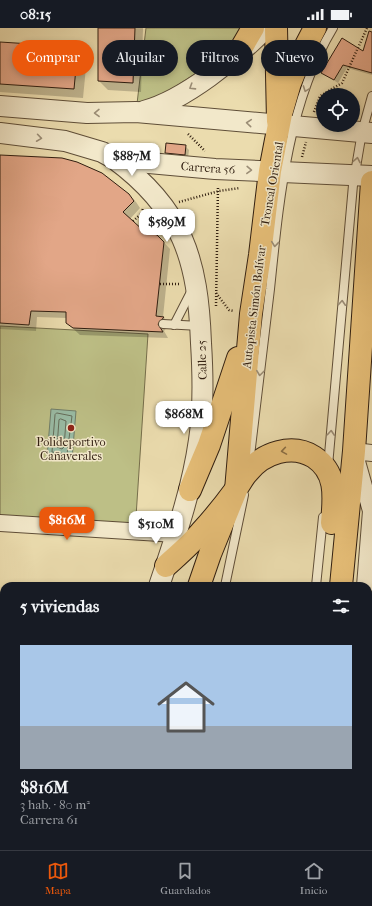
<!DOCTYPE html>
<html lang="es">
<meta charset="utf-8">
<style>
:root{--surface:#171b24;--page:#20242c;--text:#f1f3f6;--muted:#9ea1a6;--line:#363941;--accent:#ea580c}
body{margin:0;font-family:"IM FELL French Canon",serif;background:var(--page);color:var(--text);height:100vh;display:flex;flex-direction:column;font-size:15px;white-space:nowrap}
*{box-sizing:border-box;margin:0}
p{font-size:13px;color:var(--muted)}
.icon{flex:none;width:22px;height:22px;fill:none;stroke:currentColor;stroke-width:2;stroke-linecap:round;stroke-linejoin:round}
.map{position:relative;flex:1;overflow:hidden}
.details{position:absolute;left:0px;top:554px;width:372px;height:268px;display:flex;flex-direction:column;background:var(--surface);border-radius:12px 12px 0 0;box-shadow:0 2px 6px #0003}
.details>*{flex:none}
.top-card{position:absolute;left:12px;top:12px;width:348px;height:36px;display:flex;gap:8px}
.buttons{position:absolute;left:316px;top:60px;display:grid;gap:8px}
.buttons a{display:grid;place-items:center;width:44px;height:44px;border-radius:50%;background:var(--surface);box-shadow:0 2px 6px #0003;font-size:20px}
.price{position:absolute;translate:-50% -34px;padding:0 9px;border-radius:8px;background:#fff;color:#222;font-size:13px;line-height:26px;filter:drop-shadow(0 1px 2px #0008)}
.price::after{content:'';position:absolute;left:50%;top:24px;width:12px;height:9px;margin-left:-6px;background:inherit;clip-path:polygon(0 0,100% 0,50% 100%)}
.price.on{background:var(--accent);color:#fff}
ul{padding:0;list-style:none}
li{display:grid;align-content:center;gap:8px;height:212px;padding:0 20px}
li+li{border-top:1px solid var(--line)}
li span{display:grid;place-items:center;height:124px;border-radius:0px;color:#555}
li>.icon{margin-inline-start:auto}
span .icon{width:72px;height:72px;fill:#fffc;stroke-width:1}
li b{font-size:17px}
h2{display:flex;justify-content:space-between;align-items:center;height:48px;padding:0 20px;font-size:17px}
.chip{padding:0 14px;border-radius:18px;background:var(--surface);box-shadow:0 2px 6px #0003;font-size:14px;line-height:36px}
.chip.on{background:var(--accent);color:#fff}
.status{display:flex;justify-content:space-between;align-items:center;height:28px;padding:0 20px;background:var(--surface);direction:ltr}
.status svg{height:11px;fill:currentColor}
.tab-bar{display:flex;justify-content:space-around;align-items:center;height:56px;border-top:1px solid var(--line);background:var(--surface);font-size:11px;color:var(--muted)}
.tab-bar a{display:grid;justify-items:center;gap:2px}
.tab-bar .on{color:var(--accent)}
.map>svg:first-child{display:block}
</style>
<div class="status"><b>08:15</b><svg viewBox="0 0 49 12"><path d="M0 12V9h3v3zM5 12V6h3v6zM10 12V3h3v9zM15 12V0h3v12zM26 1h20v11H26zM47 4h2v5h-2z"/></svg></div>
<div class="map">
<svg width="372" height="822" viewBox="0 0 372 822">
<rect width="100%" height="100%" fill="#ebdcae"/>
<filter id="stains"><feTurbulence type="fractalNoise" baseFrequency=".005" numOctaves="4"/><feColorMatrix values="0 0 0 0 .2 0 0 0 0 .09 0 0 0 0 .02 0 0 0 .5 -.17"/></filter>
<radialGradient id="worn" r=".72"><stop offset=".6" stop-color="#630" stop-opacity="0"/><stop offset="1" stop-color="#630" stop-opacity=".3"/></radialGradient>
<g fill="#bdbf86" stroke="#766e4b">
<path d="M146,0H266L136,84Z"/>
<path d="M0,298L148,306L135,504L0,495Z"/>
</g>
<path fill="#99bca5" stroke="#6f7d69" d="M51,381L76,383L72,431L47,429Z"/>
<g fill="#0003">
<path d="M99,0H143L141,64L108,62L99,53Z"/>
<path d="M372,6V47L347,40L338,55L323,45L364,25Z"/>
<path d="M0,15L78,20L87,29L83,70L0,64Z"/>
<path d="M185,118L189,122L188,130L170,128L166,125Z"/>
<path d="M0,128L128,167L136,174L140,180L130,191L143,203L157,207L170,221L163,289L170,296L164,303L168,310L80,307L67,295V290L37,289L36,303L0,301Z"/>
<path d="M167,818H191L190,822H166Z"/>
<path d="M250,818H282L277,822H250Z"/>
<path d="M282,818H310L309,822H280Z"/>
</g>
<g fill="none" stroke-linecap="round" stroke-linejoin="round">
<g stroke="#646d5a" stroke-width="1">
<path d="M57,385L72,388L67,426L52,424L55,387Z"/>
<path d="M61,391L66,393L64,419L62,421L57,419L59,392Z"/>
</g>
</g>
<g fill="#e2a687" stroke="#301e10">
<path d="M98,0H135L133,55L98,53Z"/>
<path d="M369,3L372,4V45L343,37L334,52L321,45L342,10L363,23Z"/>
<path d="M0,14L78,19L74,61L0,56Z"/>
<path d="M166,115L186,117L185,127L165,125Z"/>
<path d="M0,127L62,130L77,134L102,145L129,166L134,173L123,184L144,203L157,207L164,214L156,288L164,289L158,296L163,304L73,300L66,295V284L31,283L29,297L0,295Z"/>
</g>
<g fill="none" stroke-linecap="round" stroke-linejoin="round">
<defs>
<g id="service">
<path d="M163,296L200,298"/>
<path d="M174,297L192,262"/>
<path d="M249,436C256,377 263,319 270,261C279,175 287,76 333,0"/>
<path d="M328,438L353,157L362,104L372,68"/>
<path d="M225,558L244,467"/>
<path d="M316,558L323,489"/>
<path d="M0,595H4"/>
<path d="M0,630H4"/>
<path d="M155,822L156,818"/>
<path d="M274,822L275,818"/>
</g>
<g id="minor">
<path d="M0,495L176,506"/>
<path d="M365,558L371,483L354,423L372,425"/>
<path d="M368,748H372"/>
<path d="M368,771L372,770"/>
<path d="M354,822V818"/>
</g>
<g id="tertiary">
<path d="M0,78L87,85L136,84L372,105"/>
<path d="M144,83C185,72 236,30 266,0"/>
<path d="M0,105L65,113L102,124L113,130L138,134L215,141L372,148"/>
<path d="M113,130C183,181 198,232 201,315C203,347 204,380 199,412C192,462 175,510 159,558"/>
<path d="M73,822L75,818"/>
</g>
<g id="primary">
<path d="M276,0L278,93"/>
<path d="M239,24L253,0"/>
</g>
<g id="trunk">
<path d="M190,462L209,417L238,330"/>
<path d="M166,538C178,527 191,516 201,504C213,491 225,476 236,461C240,456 243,449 248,444C263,425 292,415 314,429C338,445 334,470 332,495"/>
<path d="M199,558L210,526L236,462L251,286L260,227L270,143L281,86L290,55L303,23L315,0"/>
<path d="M341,558L354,423L372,154"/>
<path d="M122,822L123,818"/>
<path d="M325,822V818"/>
</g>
</defs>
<use href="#service" stroke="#5f4e38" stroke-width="10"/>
<use href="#minor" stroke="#5f4e38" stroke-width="18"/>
<use href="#tertiary" stroke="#5f4e38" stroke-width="22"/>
<use href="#primary" stroke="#301e10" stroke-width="24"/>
<use href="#trunk" stroke="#301e10" stroke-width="24"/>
<g stroke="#301e10" stroke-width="2.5" stroke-dasharray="1 2" stroke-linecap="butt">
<path d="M314,84L320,68L342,55L367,0"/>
<path d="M188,106L205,123"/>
<path d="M302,129L306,114"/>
<path d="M179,174L219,163L240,160"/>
<path d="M133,193L142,185L143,180"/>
<path d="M160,256H179"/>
<path d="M216,265L229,282L234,283"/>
<path d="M216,278L218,158"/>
<path d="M368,713L372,712"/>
<path d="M372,715V725"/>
</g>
<use href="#service" stroke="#f2e8ca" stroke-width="8"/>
<use href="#minor" stroke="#f2e8ca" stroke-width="16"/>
<use href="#tertiary" stroke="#f2e8ca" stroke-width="20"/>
<use href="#primary" stroke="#e6be77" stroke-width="22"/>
<use href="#trunk" stroke="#e6be77" stroke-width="22"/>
</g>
<defs><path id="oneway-chevron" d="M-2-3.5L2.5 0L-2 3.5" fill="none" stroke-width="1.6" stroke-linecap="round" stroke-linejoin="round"/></defs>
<g stroke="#9b8d76">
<use href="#oneway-chevron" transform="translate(192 59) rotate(148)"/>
<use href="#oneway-chevron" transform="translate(306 61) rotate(110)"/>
<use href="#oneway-chevron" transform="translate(97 85) rotate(179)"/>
<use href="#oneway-chevron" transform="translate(249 95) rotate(-175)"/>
<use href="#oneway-chevron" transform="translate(39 110) rotate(8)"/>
<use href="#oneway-chevron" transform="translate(357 132) rotate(-79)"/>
<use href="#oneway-chevron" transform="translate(249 142) rotate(2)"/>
<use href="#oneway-chevron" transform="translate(275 216) rotate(96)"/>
<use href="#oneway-chevron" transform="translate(342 275) rotate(-86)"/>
<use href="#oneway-chevron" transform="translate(260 345) rotate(97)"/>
<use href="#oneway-chevron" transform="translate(331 405) rotate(-86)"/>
</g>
<use stroke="#8b6e44" href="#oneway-chevron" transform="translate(284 423) rotate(171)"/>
<circle fill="#8f2418" stroke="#f2e8ca" stroke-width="1.5" cx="71" cy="400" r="4"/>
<g text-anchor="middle" stroke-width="3" stroke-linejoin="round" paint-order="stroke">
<g font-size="12" fill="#301e10" stroke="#f2e8ca">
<text transform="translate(208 140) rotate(4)" y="4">Carrera 56</text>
<text transform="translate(272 156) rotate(-80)" y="4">Troncal Oriental</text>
<text transform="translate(254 279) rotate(-83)" y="4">Autopista Simón Bolívar</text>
<text transform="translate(202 332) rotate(-92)" y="4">Calle 25</text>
</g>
<g font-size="12" fill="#301e10" stroke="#f2e8ca">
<text x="71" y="418">Polideportivo<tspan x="71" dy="14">Cañaverales</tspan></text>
</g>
</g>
<rect width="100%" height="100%" filter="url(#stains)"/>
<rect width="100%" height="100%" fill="url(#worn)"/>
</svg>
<div class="buttons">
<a><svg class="icon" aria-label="locate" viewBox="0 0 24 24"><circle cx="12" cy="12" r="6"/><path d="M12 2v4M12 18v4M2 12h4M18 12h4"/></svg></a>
</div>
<b class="price" style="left:132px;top:149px">$887M</b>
<b class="price" style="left:167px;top:215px">$589M</b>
<b class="price" style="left:184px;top:407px">$868M</b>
<b class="price on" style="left:67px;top:513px">$816M</b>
<b class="price" style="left:156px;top:517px">$510M</b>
<div class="top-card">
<a class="chip on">Comprar</a>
<a class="chip">Alquilar</a>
<a class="chip">Filtros</a>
<a class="chip">Nuevo</a>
</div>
<section class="details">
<h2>5 viviendas<svg class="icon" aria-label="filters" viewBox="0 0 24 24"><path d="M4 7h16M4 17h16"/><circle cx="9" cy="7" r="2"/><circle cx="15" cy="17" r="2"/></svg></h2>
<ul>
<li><span style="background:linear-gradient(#a9c7e8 65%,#9aa5b1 0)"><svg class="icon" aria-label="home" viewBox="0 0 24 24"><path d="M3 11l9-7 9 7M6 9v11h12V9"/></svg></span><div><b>$816M</b><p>3 hab. · 80 m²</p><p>Carrera 61</p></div></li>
</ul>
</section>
</div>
<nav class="tab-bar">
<a class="on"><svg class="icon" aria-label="map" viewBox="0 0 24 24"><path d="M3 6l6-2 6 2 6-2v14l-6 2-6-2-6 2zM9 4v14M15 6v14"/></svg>Mapa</a>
<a><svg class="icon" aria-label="saved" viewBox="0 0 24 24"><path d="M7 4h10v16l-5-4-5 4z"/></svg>Guardados</a>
<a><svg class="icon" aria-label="home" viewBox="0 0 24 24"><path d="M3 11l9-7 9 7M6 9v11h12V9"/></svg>Inicio</a>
</nav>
